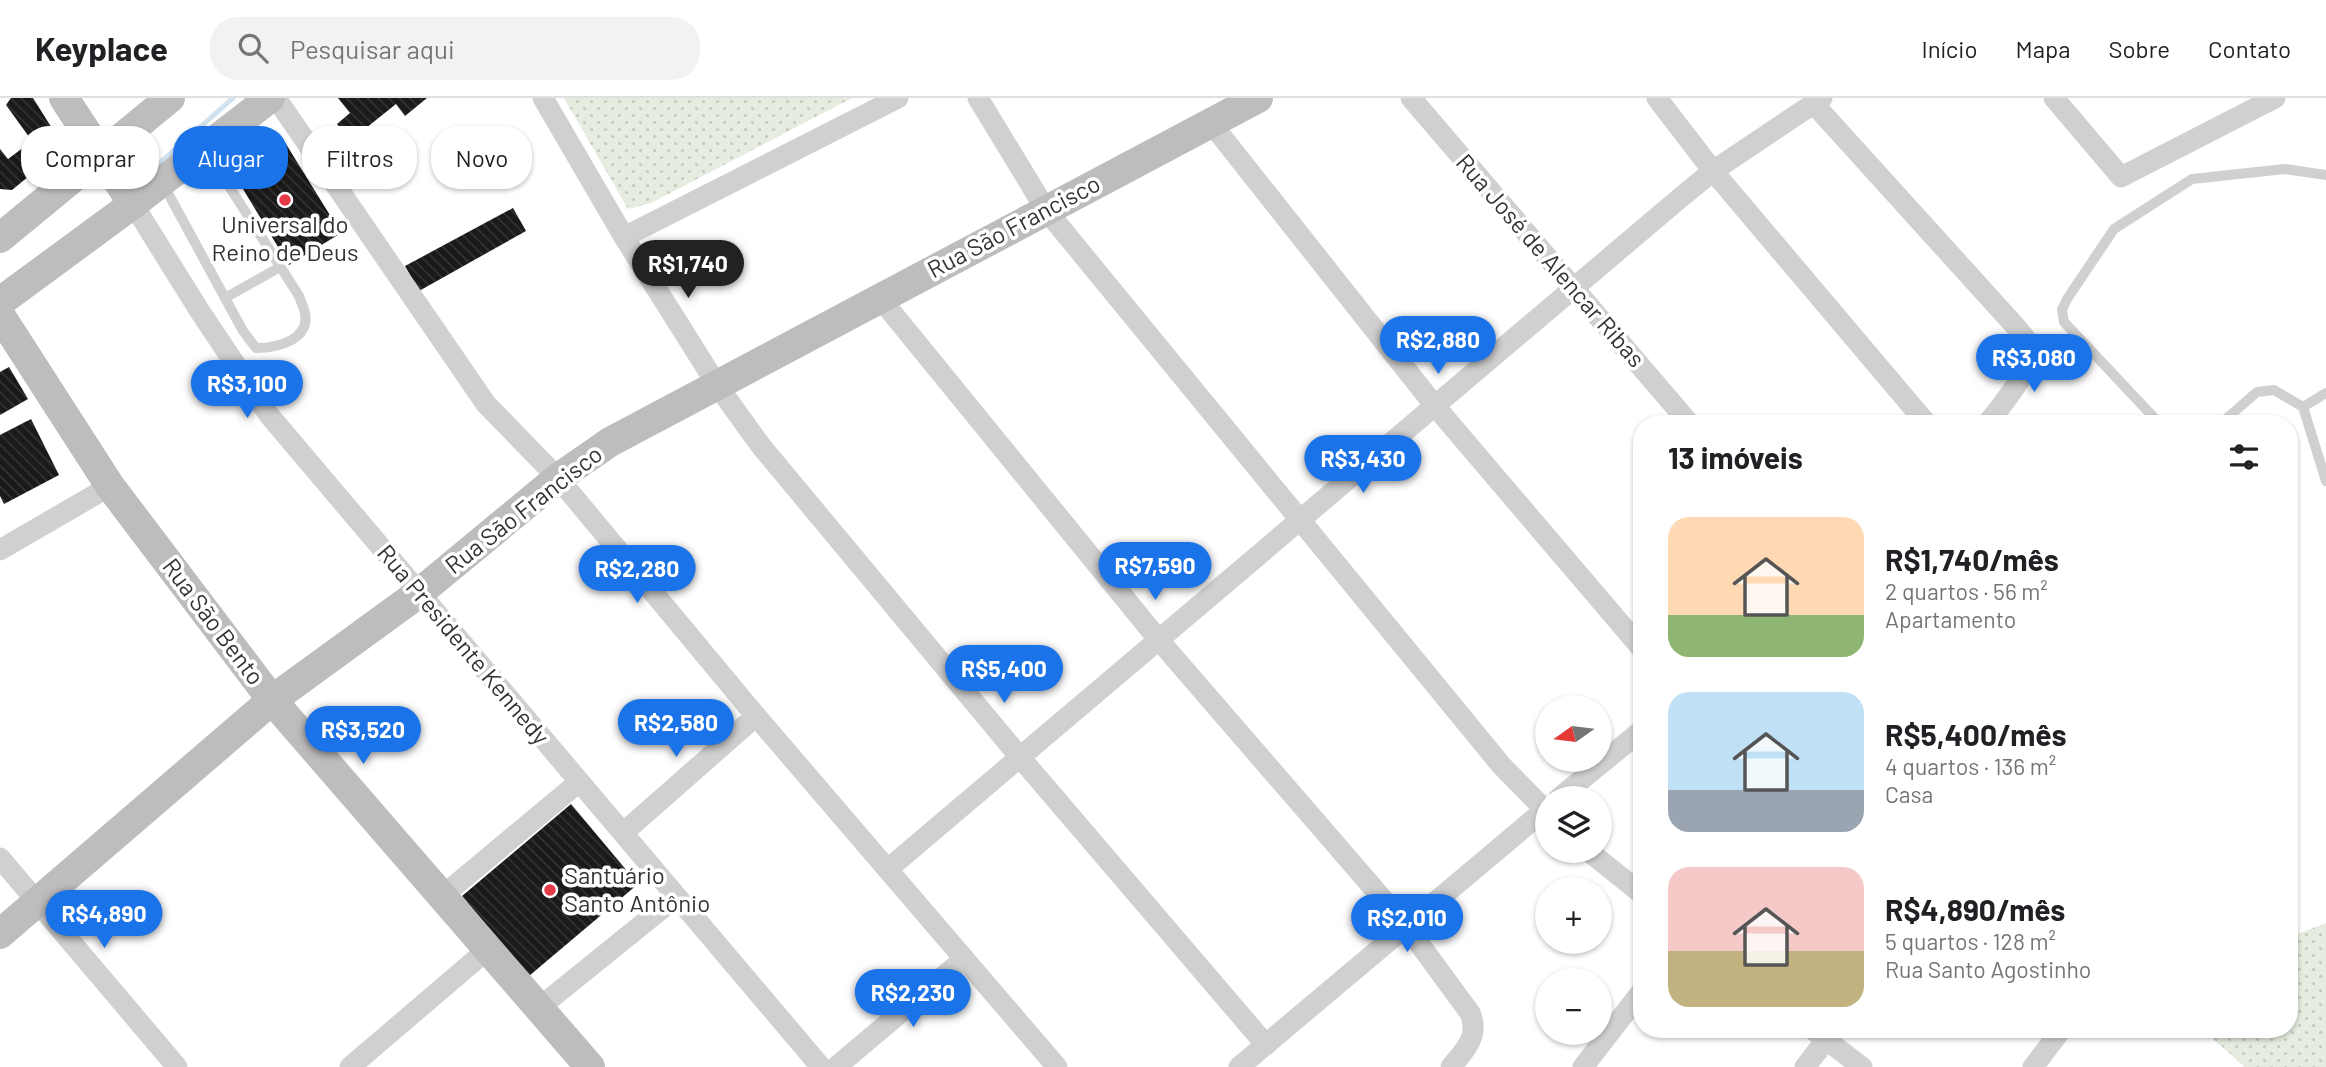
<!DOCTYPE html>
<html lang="pt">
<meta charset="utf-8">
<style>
:root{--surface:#fff;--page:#f2f2f2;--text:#202124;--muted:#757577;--line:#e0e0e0;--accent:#1a73e8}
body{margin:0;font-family:Barlow,sans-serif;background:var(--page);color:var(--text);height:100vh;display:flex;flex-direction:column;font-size:26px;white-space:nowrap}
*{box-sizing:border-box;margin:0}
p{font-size:23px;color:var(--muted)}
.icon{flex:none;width:38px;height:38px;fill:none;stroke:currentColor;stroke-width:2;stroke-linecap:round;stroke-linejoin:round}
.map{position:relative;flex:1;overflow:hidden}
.details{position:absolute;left:1633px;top:317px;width:665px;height:623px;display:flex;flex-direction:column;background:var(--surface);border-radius:28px;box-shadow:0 2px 5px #0004}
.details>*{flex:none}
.guide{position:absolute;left:21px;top:28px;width:665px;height:63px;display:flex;gap:14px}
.needle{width:46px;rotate:256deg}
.fabs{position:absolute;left:1535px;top:597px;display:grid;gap:14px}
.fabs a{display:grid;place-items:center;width:77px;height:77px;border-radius:50%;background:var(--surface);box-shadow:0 2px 5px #0004;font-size:35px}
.price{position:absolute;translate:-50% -60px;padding:0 16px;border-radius:24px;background:var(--accent);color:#fff;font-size:23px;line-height:46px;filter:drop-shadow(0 2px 4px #0008)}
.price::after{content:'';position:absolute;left:50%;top:42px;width:21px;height:16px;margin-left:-10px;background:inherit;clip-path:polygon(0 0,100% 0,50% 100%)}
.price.selected{background:#222;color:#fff}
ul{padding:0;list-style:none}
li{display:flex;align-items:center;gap:21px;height:175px;padding:0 35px}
li span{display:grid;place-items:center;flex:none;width:196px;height:140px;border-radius:21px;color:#555}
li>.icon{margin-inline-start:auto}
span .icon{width:84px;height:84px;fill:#fffc;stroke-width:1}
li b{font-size:30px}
h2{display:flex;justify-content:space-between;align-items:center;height:84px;padding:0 35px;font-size:30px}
.tag{padding:0 24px;border-radius:28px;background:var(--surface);box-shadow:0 2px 5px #0004;font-size:24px;line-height:63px}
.tag.selected{background:var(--accent);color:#fff}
header{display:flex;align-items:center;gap:42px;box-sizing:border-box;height:98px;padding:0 35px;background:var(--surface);border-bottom:2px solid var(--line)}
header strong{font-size:33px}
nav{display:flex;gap:38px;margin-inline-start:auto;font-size:24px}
.search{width:490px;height:63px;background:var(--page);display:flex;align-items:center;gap:18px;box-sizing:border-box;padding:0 24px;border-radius:28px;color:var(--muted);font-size:26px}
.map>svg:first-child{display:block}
</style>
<header>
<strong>Keyplace</strong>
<div class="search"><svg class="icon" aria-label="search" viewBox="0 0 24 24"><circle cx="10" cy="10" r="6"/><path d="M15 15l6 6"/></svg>Pesquisar aqui</div>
<nav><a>Início</a><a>Mapa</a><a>Sobre</a><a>Contato</a></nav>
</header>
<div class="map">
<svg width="2326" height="969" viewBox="0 0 2326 969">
<defs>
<pattern id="grass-dots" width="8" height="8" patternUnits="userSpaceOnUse" patternTransform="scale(1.75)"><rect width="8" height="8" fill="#e6ecdf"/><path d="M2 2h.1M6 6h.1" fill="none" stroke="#c6cbc0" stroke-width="1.8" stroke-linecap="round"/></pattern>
<pattern id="building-back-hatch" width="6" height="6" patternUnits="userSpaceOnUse" patternTransform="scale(1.75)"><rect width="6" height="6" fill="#1a1a1a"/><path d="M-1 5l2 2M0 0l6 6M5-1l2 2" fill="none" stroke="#333"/></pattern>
</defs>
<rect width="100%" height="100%" fill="#fff"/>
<g fill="url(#grass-dots)">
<path d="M564,0H852L651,105L628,111Z"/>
<path d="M2326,825V969H2245L2202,931H2289V839Z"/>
</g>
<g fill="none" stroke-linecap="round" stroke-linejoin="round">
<path stroke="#cfe2ee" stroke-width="5" d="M152,72L233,0"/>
</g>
<g fill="url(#building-back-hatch)">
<path d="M11,0H33L55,35L57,55L12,92L0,91V51L8,61L32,43L6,7Z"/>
<path d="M338,0H427L405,18L396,6L351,42L337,26L350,15Z"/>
<path d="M281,38L341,135L289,167L229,68L240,61L238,51L258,41L267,47Z"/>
<path d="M513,110L526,133L419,193L405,168Z"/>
<path d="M9,269L28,301L0,317V274Z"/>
<path d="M31,321L59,377L4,406L0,398V337Z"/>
<path d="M571,706L638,786L529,878L462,798Z"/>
</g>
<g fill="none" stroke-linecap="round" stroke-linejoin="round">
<g stroke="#d0d0d0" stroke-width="10">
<path d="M163,86L243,233L256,250C277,250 310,242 305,215C304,210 301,204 299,198L206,52"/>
<path d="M225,200L280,169"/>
<path d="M2303,309L2326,295"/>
<path d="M2160,326L2064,224L2062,212L2067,201L2114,131L2192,81L2285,71L2326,77"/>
<path d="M2220,326L2257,294L2274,292L2303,309L2326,383"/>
</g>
<g stroke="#d0d0d0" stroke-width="21">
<path d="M276,0L486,306L558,380L756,618L1057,969"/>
<path d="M543,0L624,139L717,287L761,348L1019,658L1266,947"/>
<path d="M978,0L1046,112L1501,667L1547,714"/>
<path d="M1411,0L1690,326"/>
<path d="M1657,0L1713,73L1927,326"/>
<path d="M2054,0L2121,79L2275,0"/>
<path d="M1813,5L2016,229C2020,234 2027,241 2029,247C2036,269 2000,309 1987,326"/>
<path d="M1211,25L1435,308L1642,551"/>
<path d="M133,106L199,212L269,317L821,969"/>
<path d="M624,139L898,0"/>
<path d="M880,200L1158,541L1407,829L1470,915C1480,938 1465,952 1451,969"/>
<path d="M0,452L110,388"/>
<path d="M1559,700L1642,632"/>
<path d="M623,735L756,618"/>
<path d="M1587,752L1642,796"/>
<path d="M0,760L177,969"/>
<path d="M888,771L1680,100L1713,73L1822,0"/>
<path d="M441,799L579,684"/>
<path d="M540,909L675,800"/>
<path d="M1812,931L1862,969"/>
<path d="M350,969L487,852"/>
<path d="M836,969L964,861"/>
<path d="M1239,969L1547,710"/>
<path d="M1583,969L1642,893"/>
<path d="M1805,969L1833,933"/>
<path d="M2033,969L2062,931"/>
</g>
<g stroke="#bdbdbd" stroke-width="30">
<path d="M64,0L133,106"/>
<path d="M0,140L170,0"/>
<path d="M0,204L133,106L270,0"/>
<path d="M0,217L110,388L272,602L590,969"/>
<path d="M0,836L272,602L419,495L558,380L610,344L1258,0"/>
</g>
</g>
<g fill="#e63946" stroke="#fff" stroke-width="2.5">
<circle cx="285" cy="102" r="7"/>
<circle cx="550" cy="792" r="7"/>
</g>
<g text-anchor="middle" stroke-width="7" stroke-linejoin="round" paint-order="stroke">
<g font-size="24" fill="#333" stroke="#fff">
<text x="285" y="135">Universal do<tspan x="285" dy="28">Reino de Deus</tspan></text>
<text x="564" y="786" text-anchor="start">Santuário<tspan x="564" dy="28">Santo Antônio</tspan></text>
</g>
<g font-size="24" fill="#333" stroke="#fff">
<text transform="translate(1014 129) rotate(-28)" y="8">Rua São Francisco</text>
<text transform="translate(1550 163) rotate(49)" y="8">Rua José de Alencar Ribas</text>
<text transform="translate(524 412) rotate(-38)" y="8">Rua São Francisco</text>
<text transform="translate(213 524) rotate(53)" y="8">Rua São Bento</text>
<text transform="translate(463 547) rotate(50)" y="8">Rua Presidente Kennedy</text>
</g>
</g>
</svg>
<div class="fabs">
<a><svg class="needle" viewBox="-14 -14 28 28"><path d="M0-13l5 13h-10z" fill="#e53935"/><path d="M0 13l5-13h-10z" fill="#757577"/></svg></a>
<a><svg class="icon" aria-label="layers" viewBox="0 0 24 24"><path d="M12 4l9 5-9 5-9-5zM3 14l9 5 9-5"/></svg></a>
<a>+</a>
<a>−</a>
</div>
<b class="price selected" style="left:688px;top:202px">R$1,740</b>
<b class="price" style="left:1438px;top:278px">R$2,880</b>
<b class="price" style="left:2034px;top:296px">R$3,080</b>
<b class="price" style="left:247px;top:322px">R$3,100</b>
<b class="price" style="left:1363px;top:397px">R$3,430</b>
<b class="price" style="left:1155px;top:504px">R$7,590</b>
<b class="price" style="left:637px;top:507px">R$2,280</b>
<b class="price" style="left:1004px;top:607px">R$5,400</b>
<b class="price" style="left:676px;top:661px">R$2,580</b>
<b class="price" style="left:363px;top:668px">R$3,520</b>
<b class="price" style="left:104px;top:852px">R$4,890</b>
<b class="price" style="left:1407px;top:856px">R$2,010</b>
<b class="price" style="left:913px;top:931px">R$2,230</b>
<div class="guide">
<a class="tag">Comprar</a>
<a class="tag selected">Alugar</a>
<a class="tag">Filtros</a>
<a class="tag">Novo</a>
</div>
<section class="details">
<h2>13 imóveis<svg class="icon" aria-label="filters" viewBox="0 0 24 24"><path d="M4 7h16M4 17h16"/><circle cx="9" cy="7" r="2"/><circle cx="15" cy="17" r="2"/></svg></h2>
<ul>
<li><span style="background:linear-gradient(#ffd9b3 70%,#8fb573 0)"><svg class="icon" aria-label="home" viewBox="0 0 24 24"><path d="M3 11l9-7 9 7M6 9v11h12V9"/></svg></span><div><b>R$1,740/mês</b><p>2 quartos · 56 m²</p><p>Apartamento</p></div></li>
<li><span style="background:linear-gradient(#bfe0f5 70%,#9aa5b1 0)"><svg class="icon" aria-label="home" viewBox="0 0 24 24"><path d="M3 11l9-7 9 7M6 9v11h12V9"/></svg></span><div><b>R$5,400/mês</b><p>4 quartos · 136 m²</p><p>Casa</p></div></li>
<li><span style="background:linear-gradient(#f6c9c9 60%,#c2b280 0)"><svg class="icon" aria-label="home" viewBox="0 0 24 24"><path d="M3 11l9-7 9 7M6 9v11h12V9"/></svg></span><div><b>R$4,890/mês</b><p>5 quartos · 128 m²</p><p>Rua Santo Agostinho</p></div></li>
</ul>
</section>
</div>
